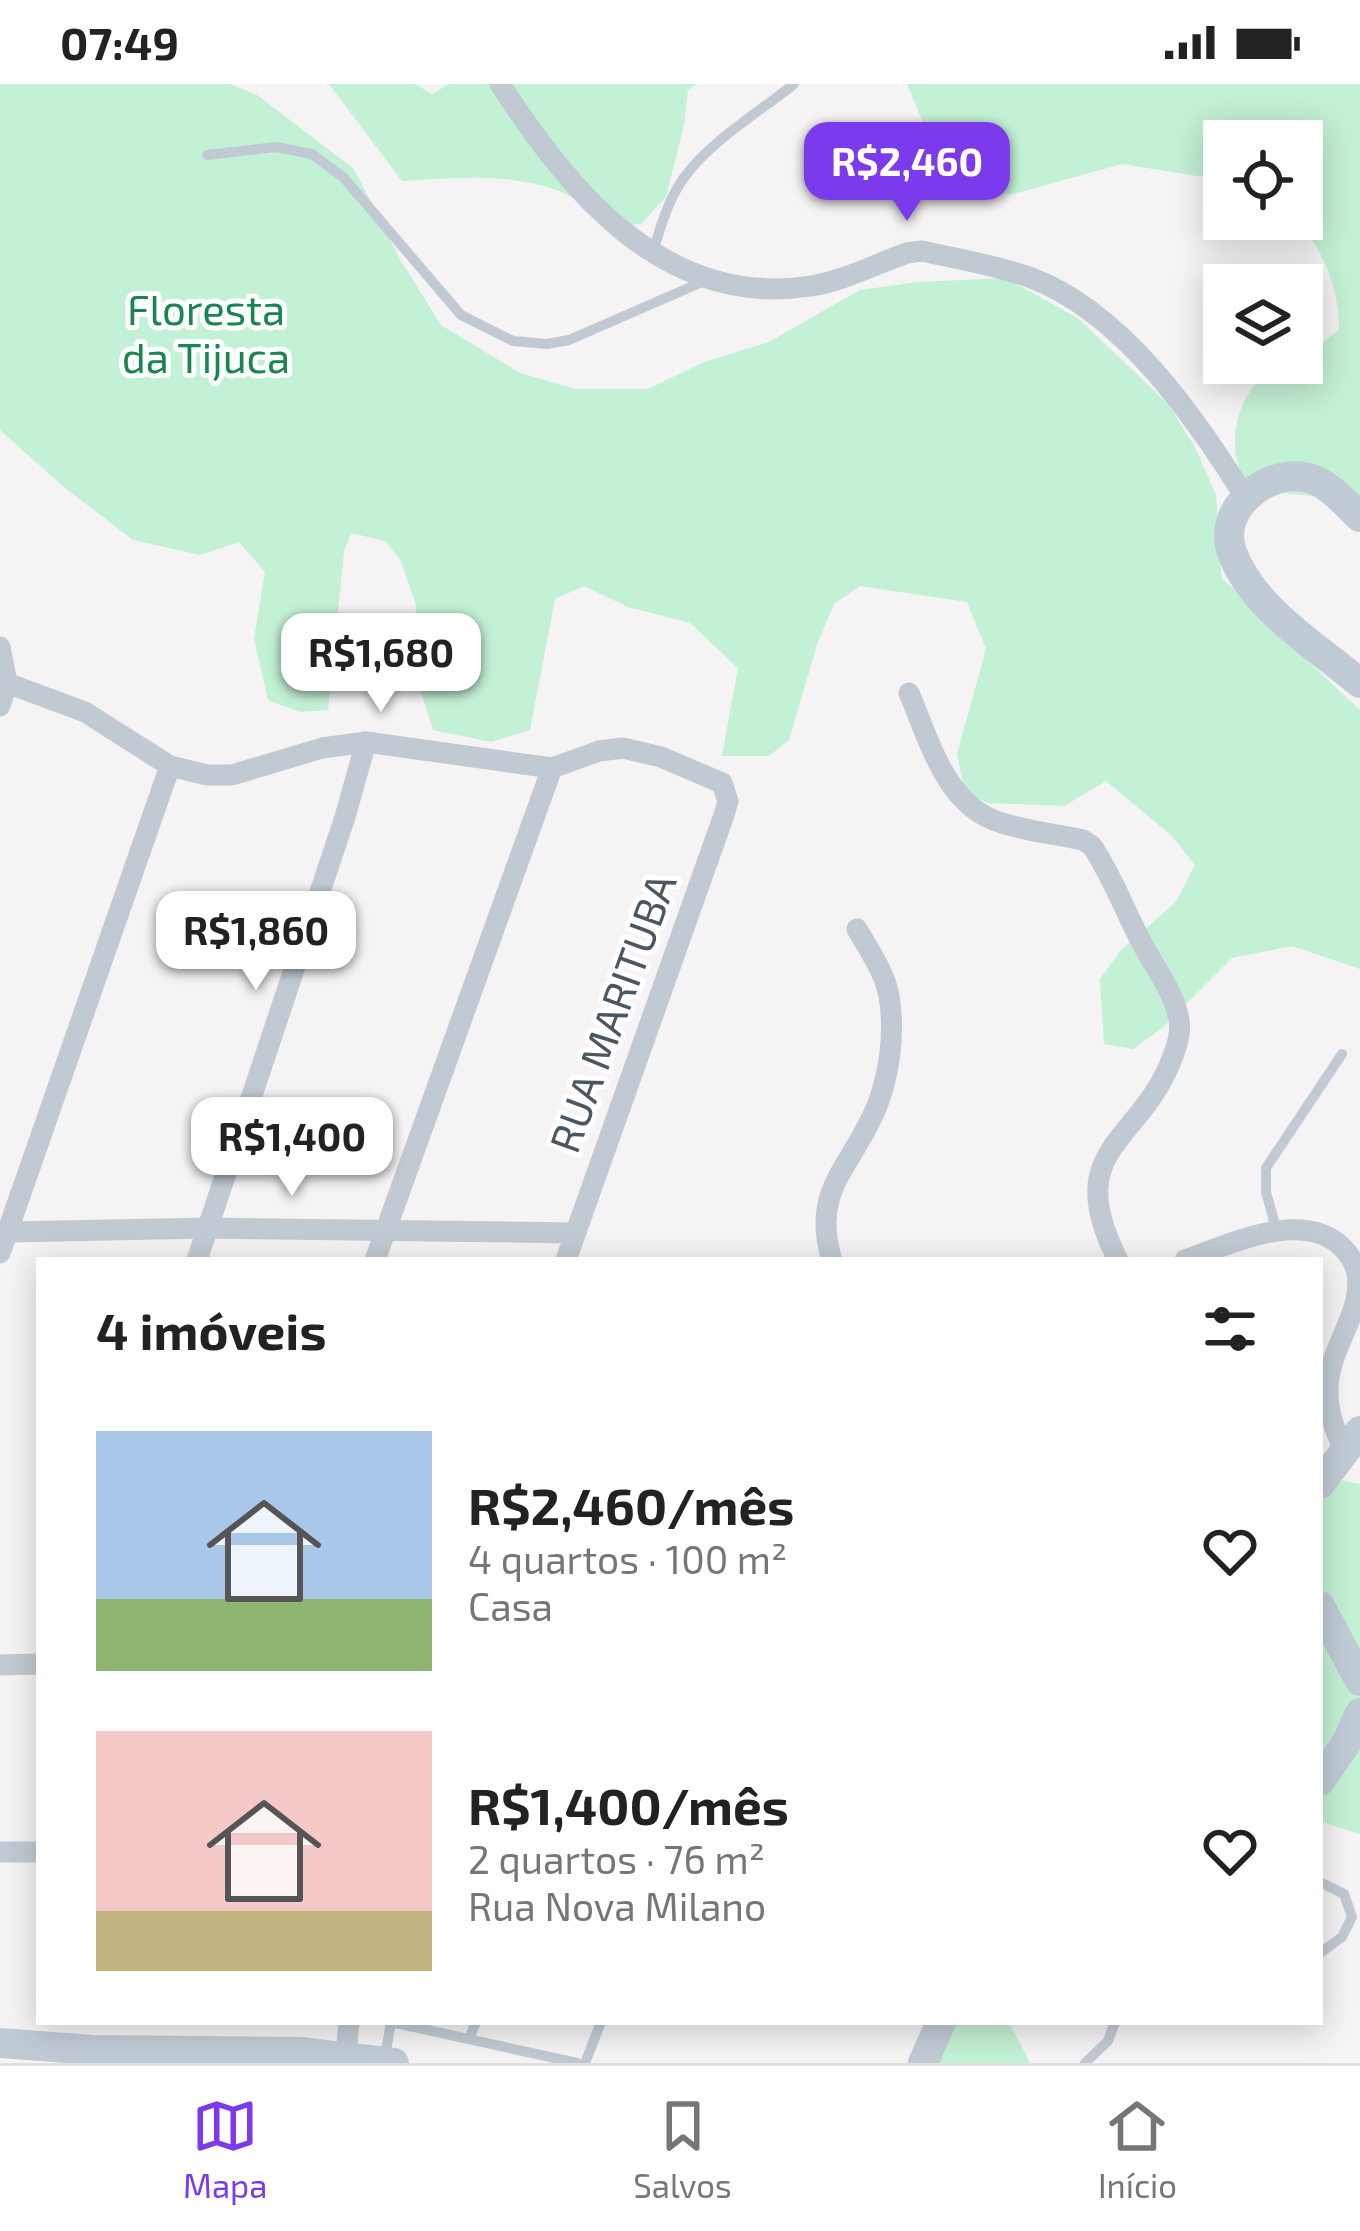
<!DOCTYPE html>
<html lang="pt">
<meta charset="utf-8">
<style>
:root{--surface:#fff;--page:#f2f2f2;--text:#222;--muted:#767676;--line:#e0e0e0;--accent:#7c3aed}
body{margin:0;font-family:"Exo 2",sans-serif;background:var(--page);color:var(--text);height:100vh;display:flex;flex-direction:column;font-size:45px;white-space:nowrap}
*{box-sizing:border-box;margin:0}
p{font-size:39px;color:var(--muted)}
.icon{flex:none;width:66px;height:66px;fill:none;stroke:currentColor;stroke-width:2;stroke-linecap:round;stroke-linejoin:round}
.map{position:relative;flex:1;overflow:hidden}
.drawer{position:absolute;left:36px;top:1173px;width:1287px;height:768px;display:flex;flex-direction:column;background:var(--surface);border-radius:0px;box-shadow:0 6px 30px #0003}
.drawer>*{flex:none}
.buttons{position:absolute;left:1203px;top:36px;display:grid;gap:24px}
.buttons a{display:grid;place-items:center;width:120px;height:120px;border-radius:0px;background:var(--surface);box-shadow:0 6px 30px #0003;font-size:60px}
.price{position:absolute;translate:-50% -102px;padding:0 27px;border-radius:24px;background:#fff;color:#222;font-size:39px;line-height:78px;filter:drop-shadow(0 3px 6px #0008)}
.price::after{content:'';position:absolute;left:50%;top:72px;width:36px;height:27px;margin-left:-18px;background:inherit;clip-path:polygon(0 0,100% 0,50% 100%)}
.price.selected{background:var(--accent);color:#fff}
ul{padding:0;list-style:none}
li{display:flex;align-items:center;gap:36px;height:300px;padding:0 60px}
li span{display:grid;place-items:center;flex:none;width:336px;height:240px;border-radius:0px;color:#555}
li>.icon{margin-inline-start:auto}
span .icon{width:144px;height:144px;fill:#fffc;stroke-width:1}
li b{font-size:51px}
h2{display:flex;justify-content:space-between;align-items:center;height:144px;padding:0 60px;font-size:51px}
.status{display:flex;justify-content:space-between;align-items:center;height:84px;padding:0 60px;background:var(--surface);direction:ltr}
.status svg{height:33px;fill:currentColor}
.tab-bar{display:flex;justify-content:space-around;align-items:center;height:168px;border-top:3px solid var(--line);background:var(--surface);font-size:33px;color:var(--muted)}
.tab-bar a{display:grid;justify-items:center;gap:6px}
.tab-bar .selected{color:var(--accent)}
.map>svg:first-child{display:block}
</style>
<div class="status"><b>07:49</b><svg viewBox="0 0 49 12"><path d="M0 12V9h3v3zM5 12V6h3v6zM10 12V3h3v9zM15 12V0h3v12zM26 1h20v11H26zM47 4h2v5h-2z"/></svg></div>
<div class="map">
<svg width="1360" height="1979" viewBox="0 0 1360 1979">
<rect width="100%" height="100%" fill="#f5f3f3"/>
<g fill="#c3f1d5">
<path d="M0,0H230L257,11L354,85L400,175L441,241L520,289L576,305H648L704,278L769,258L860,206L918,198L1006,194L1079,235L1168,320L1195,363L1216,411L1222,495L1265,530L1303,573L1360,626V885L1292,862L1232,874L1162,944L1133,965L1104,960L1100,895L1121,866L1176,818L1195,781L1172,752L1106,697L1064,722L988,719L965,709L957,670L986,565L967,518L860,502L834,520L817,561L789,656L769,672H722L738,584L690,539L628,523L584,502L555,515L530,646L491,658L433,646L416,593V521L400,475L385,457L351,449L344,468L328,626L300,628L268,616L254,555L265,488L239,458L200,471L133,456L65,404L0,346Z"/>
<path d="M329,0H415L432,10L449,0H697L688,6L684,41L666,113L641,140C604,145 594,121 564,109C513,88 456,94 402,97Z"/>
<path d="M907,0H1360V421L1352,416L1252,406C1248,398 1240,388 1238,380C1226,335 1252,279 1302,279V274L1339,246C1339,204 1324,168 1297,135H1302V57H1224V92H1197L1122,80L1010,111L973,103L934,65Z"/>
<path d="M1320,1392L1360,1400V1750L1322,1738L1320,1741Z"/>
<path d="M941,1938H1009L1030,1979H936Z"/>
</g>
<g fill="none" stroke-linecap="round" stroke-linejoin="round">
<g stroke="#c1cad2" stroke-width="10">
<path d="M207,71L276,63L312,70L344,94L461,231L513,257L547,260L569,256L709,195"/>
<path d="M653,167C661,142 668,116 683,95C710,57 758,29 794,0"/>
<path d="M1277,1148L1266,1108V1084L1342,970"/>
<path d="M1320,1798L1344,1810L1352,1833L1342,1853L1320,1869"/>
<path d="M391,1938L577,1979"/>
<path d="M469,1955L476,1938"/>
<path d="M384,1977L391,1939"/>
<path d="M585,1979L601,1938"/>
<path d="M1085,1979L1108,1957L1115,1938"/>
</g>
<g stroke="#c1cad2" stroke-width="21">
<path d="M500,0C570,108 665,225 811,202C843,197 876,180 907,169L922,167C958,175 995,181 1029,193C1122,227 1195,333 1245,413"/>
<path d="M0,563L7,599L0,622"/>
<path d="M7,599L85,628L170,682L207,691H232L322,664L366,658L552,684L599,667L623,664L661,673L722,699L728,717L724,731L566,1176"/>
<path d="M909,609C929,655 945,721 999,738C1025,747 1055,750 1083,756L1092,762C1113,793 1125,828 1143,861C1155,884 1175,910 1179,936C1181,947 1177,962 1173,972C1141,1060 1060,1063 1118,1176"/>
<path d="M9,1148L208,1144L575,1149"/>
<path d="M0,1169L170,682"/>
<path d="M197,1176L345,733L366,658"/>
<path d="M375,1176L552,684"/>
<path d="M832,1176C810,1105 853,1082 877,1022C890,988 895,948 889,912C885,889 869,866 857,845"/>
<path d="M1185,1176C1231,1160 1303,1124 1343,1164C1358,1179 1360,1196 1356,1216C1349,1246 1329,1272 1328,1304C1327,1327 1335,1346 1344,1366"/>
<path d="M0,1581L39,1580"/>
<path d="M0,1768H39"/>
<path d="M346,1971L349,1938"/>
</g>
<g stroke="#c1cbd6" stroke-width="30">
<path d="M1360,433C1346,420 1328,399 1309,394C1268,383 1216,425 1232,468C1252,524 1316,562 1360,599"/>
<path d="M1320,1400L1360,1347"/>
<path d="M1320,1522L1360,1597"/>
<path d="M1320,1697L1347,1658L1360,1629"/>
<path d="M0,1959L93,1966L300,1968L394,1979"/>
<path d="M923,1979L941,1938"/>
</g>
</g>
<g text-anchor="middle" stroke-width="10" stroke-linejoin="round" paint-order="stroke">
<g font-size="42" fill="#17864f" stroke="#fff">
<text x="206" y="241">Floresta<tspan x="206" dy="48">da Tijuca</tspan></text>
</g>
<g font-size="42" fill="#4a5661" stroke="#fff">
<text transform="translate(613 929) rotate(-70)" y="15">RUA MARITUBA</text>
</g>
</g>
</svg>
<div class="buttons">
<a><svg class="icon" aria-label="locate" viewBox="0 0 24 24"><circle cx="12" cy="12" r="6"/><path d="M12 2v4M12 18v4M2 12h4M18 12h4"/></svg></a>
<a><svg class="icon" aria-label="layers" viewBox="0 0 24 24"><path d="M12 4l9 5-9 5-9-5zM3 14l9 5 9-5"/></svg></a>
</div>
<b class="price selected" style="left:907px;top:140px">R$2,460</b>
<b class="price" style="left:381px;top:631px">R$1,680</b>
<b class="price" style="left:256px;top:909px">R$1,860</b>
<b class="price" style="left:292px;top:1115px">R$1,400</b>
<section class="drawer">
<h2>4 imóveis<svg class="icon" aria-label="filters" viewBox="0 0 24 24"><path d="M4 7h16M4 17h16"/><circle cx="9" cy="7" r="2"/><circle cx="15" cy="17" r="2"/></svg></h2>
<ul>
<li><span style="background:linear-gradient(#a9c7e8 70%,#8fb573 0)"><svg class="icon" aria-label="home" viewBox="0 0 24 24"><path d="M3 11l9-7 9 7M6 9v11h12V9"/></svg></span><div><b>R$2,460/mês</b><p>4 quartos · 100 m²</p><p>Casa</p></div><svg class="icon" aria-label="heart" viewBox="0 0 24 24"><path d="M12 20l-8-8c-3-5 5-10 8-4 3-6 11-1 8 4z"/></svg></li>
<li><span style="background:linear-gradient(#f6c9c9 75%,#c2b280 0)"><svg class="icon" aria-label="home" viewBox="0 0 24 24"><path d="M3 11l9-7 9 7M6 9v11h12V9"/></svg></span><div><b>R$1,400/mês</b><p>2 quartos · 76 m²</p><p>Rua Nova Milano</p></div><svg class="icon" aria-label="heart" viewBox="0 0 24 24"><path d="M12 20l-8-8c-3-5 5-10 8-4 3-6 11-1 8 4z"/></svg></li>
</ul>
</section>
</div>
<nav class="tab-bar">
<a class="selected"><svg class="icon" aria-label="map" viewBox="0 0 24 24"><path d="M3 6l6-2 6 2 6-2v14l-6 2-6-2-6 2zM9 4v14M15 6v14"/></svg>Mapa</a>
<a><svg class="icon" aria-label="saved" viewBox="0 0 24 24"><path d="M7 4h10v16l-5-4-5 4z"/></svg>Salvos</a>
<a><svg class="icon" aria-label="home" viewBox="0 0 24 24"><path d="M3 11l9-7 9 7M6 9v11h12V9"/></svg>Início</a>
</nav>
